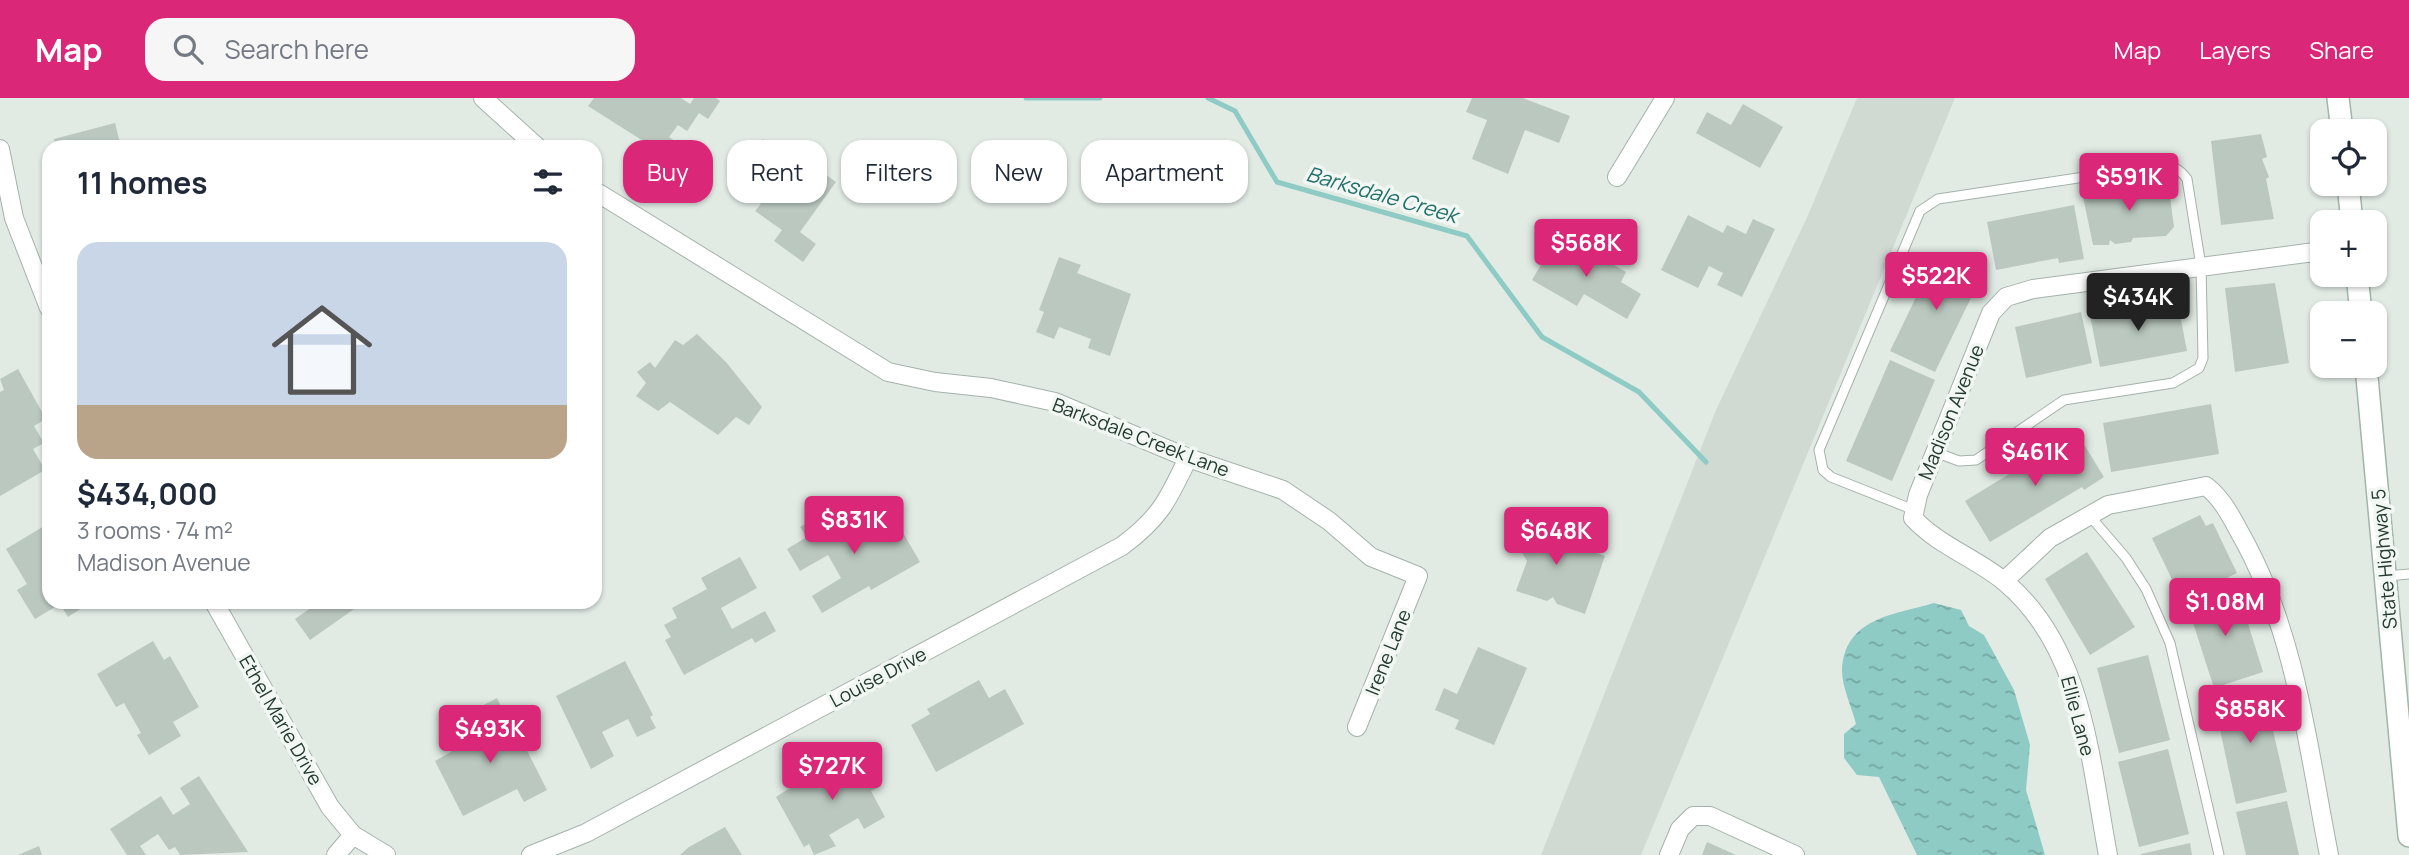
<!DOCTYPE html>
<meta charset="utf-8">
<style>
:root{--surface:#fff;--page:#f6f6f7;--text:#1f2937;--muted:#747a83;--line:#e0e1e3;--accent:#db2777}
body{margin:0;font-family:Manrope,sans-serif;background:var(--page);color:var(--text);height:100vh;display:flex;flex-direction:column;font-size:26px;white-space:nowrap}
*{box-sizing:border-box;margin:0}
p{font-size:23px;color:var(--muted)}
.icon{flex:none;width:38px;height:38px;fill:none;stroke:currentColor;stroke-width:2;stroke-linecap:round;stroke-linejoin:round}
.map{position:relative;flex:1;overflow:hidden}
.panel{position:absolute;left:42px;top:42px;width:560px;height:469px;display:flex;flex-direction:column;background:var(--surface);border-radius:21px;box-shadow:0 2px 5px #0004}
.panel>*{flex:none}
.top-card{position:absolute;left:623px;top:42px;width:665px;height:63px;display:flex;gap:14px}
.fabs{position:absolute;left:2310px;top:21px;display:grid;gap:14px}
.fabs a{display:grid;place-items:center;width:77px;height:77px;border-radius:14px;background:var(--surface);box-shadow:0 2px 5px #0004;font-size:35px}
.price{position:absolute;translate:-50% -60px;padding:0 16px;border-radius:7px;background:var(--accent);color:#fff;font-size:23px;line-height:46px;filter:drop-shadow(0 2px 4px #0008)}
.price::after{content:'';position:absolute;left:50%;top:42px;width:21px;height:16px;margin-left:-10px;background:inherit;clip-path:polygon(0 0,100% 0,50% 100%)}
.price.current{background:#222;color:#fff}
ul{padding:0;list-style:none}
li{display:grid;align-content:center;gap:14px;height:371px;padding:0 35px}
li+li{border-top:2px solid var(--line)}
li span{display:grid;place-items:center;height:217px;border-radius:21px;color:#555}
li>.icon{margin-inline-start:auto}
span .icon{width:126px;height:126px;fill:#fffc;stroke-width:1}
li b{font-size:30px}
h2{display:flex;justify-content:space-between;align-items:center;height:84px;padding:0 35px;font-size:30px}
.pill{padding:0 24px;border-radius:21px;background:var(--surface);box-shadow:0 2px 5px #0004;font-size:24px;line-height:63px}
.pill.current{background:var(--accent);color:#fff}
header{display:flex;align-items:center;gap:42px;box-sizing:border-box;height:98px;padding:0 35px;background:var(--accent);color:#fff}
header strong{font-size:33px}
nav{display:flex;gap:38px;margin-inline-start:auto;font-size:24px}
.search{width:490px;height:63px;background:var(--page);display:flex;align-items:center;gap:18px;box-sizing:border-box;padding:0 24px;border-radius:21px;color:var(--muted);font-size:26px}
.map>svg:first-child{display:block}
</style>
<header>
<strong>Map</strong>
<div class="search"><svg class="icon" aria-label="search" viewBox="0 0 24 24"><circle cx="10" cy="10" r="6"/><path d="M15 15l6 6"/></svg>Search here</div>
<nav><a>Map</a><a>Layers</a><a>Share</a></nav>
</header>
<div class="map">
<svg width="2409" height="757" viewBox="0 0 2409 757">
<defs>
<pattern id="water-ripples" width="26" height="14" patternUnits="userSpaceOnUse" patternTransform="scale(1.75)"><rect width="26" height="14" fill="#8ecbc5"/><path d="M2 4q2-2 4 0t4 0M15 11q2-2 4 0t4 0" fill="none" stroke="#74a6a0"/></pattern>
</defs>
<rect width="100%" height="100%" fill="#e1ebe4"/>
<path fill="#d0dad3" d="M1857,0H1955L1641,757H1541L1716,312L1809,115Z"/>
<path fill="url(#water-ripples)" d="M1934,505L1961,512L1969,528L1984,537L2014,592L2030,647L2026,692L2045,757H1917L1879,679L1857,677L1844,660V636L1856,626C1852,610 1842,589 1842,573C1844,520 1893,517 1934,505Z"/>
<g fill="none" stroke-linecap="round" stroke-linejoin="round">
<g stroke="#8ecbc5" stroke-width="5">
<path d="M1026,0H1100"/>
<path d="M1208,0L1235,13L1277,84L1467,138L1542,239L1639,294L1706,364"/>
</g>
</g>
<g fill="#bac8bf">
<path d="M594,0H681L690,6L694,0H716L720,3L708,21L699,15L687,33L678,27L669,39L696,58L682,78L665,66L670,60L588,8Z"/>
<path d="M1472,0H1523L1570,18L1559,45L1525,32L1508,76L1472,61L1487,22L1466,14Z"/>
<path d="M1743,6L1783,29L1760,70L1696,35L1707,14L1731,27Z"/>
<path d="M115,25L121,49H56L54,41Z"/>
<path d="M2261,36L2267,59L2262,61L2269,79L2266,81L2274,121L2221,127L2211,43Z"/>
<path d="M763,41L773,48L777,42L836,84L800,134L816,146L803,164L774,143L782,132L755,113L761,106L731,85Z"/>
<path d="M2168,84L2174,129L2166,138L2133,140L2131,144L2115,146L2110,142L2109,147H2093L2082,94Z"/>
<path d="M2074,107L2084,161L2059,165L2058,160L1996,172L1987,124Z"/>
<path d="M1688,117L1723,135L1727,127L1746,136L1753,121L1775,131L1742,199L1717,187L1723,175L1709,168L1698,190L1661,172Z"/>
<path d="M1569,141L1626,174L1621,184L1641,196L1627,221L1584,196L1577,208L1532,182L1549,153L1558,158Z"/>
<path d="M1938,154L1983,175L1935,274L1890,253Z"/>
<path d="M1059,159L1081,167L1077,175L1131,196L1110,258L1088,250L1091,241L1059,229L1054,241L1036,234L1044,214L1039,212Z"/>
<path d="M2275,185L2289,265L2235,274L2225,190Z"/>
<path d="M2177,201L2187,253L2100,269L2090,217Z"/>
<path d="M2081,214L2092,265L2026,280L2015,229Z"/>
<path d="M697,236L726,264L762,309L749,327L736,319L718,337L670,304L658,313L636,298L646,285L637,274L650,264L655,270L675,242L683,247Z"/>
<path d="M1890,262L1935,282L1892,383L1846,363Z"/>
<path d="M18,271L46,321L34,328L44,345L33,351L45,372L0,398V294L4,292L0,281Z"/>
<path d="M2211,306L2219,356L2111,374L2103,325Z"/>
<path d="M2077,335L2104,379L2084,392L2082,389L1990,444L1965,403Z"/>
<path d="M874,409L891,439L902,433L920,464L871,492L869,488L822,515L812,498L841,480L828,457L800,473L787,451L807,439L800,429L821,417L832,437L844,430L847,436L864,426L859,418Z"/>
<path d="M1544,416L1552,429L1549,439L1605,458L1585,516L1557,506L1553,499L1547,503L1516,493L1527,463L1511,435Z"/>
<path d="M2200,417L2206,428L2213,425L2237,475L2182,502L2152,440Z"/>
<path d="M49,425V504H83L85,508L68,519L60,506L35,521L17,492L27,486L6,451Z"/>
<path d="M2087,454L2135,529L2090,557L2045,481Z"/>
<path d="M740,459L757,490L721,510L732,531L765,513L776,533L755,545L752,540L684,577L665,542L671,539L664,527L677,520L672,510L707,491L701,480Z"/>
<path d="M2237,490L2263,574L2214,590L2187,506Z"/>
<path d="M313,504H364L310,542L295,521L315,507Z"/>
<path d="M153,543L164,562L170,558L199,609L173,624L181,638L149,657L137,637L141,635L124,605L116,609L97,576Z"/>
<path d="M1478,549L1527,570L1494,647L1455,631L1459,622L1435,612L1444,590L1457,596Z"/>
<path d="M2148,557L2170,642L2119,655L2097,570Z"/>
<path d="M625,563L653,617L650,619L656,630L637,639L628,621L602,634L614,658L591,671L556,598Z"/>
<path d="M979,582L989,600L1005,591L1024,626L936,674L911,627L930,616L927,611Z"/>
<path d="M2263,588L2287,694L2236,706L2213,599Z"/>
<path d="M497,600L504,614L497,618L505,634L515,629L547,692L524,704L517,691L463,718L435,663L477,639L475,634L485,629L476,611Z"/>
<path d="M2168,651L2189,736L2139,749L2118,664Z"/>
<path d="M861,653L881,688L871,693L885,719L864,731L858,720L829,737L836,748L814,757L809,746L804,749L776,699L811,676L819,691L832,684L822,666L837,658L841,665Z"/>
<path d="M199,678L248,754L180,757L175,749L169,752L158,736L140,748L146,757H127L110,731L161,698L173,717L190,706L180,690Z"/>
<path d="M2287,703L2299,757H2246L2236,714Z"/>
<path d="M725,729L742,757H680L689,749Z"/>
<path d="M1707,744L1736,757H1702Z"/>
<path d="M2190,745L2192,757H2141V756Z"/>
<path d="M39,748L42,757H18Z"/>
</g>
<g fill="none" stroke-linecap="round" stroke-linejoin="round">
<defs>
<g id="lane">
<path d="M1914,412L1831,379L1823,372L1819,352L1920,113L1938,101L2158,68C2172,67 2179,70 2187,81L2201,168L2203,260L2199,270L2173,285L2064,302L1976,362L1959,363L1935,354"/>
<path d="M2089,417L2126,460L2146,491L2170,545L2219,757"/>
<path d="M2387,478L2409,476"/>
</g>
<g id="street">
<path d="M483,0L537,49"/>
<path d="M0,51L14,120L49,210"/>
<path d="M1617,79L1665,0"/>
<path d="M595,93L888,274L935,284L991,290L1055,304L1188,360L1283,392L1329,423L1371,459L1418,478L1357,629"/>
<path d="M2004,483L2050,440L2108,407L2206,388C2225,403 2233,423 2245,444C2297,541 2308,651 2329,757"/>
<path d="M214,504L330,709L353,737L386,757"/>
<path d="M336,757L353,737"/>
<path d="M531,757L586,735L1122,448C1160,420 1168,402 1188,360"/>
<path d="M1669,757L1680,731L1693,718H1710L1795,757"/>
<path d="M2108,757C2090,663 2084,550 2005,484C1976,460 1939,448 1913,420L1918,397L1991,215L2006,199L2033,191L2322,153"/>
</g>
<g id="secondary">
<path d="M2338,0L2342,33"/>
<path d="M2348,86L2352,124"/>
<path d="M2357,177L2361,215"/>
<path d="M2366,268L2409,738"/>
</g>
</defs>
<use href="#lane" stroke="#a4b2aa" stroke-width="11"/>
<use href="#street" stroke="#a4b2aa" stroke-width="20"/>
<use href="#secondary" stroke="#a1b5a9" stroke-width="24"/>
<use href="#lane" stroke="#fff" stroke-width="9"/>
<use href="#street" stroke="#fff" stroke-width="18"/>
<use href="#secondary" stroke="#fff" stroke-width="21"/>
</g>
<g text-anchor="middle" stroke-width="7" stroke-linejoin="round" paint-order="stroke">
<g font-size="19" fill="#233a2e" stroke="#f2f7f3">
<text transform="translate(1951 314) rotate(-68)" y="7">Madison Avenue</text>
<text transform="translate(1141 339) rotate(21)" y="7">Barksdale Creek Lane</text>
<text transform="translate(2384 461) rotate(-95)" y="7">State Highway 5</text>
<text transform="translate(1388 554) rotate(-68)" y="7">Irene Lane</text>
<text transform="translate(878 579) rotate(-28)" y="7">Louise Drive</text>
<text transform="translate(2078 618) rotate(75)" y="7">Ellie Lane</text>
<text transform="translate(281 622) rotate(60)" y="7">Ethel Marie Drive</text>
</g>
<g font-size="21" font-style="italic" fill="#22716a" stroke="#f2f7f3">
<text transform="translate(1382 97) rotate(16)" y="7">Barksdale Creek</text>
</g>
</g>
</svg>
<div class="fabs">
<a><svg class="icon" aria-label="locate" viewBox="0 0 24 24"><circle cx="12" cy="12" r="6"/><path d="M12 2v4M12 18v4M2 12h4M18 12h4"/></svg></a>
<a>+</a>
<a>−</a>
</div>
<b class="price" style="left:2129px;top:115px">$591K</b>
<b class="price" style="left:1586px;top:181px">$568K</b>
<b class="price" style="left:1936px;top:214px">$522K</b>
<b class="price current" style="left:2138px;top:235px">$434K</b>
<b class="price" style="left:2035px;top:390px">$461K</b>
<b class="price" style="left:854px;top:458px">$831K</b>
<b class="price" style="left:1556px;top:469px">$648K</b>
<b class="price" style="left:2225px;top:540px">$1.08M</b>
<b class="price" style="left:2250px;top:647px">$858K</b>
<b class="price" style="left:490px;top:667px">$493K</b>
<b class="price" style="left:832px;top:704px">$727K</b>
<div class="top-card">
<a class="pill current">Buy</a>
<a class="pill">Rent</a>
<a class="pill">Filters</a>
<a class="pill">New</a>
<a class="pill">Apartment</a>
</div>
<section class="panel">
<h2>11 homes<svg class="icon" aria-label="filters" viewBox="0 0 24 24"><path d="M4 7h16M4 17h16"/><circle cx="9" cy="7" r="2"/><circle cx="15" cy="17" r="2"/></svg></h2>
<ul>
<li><span style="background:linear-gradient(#c9d6e8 75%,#b9a48a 0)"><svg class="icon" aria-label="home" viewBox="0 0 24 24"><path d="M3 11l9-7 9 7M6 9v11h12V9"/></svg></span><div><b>$434,000</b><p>3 rooms · 74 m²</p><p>Madison Avenue</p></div></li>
</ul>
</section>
</div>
